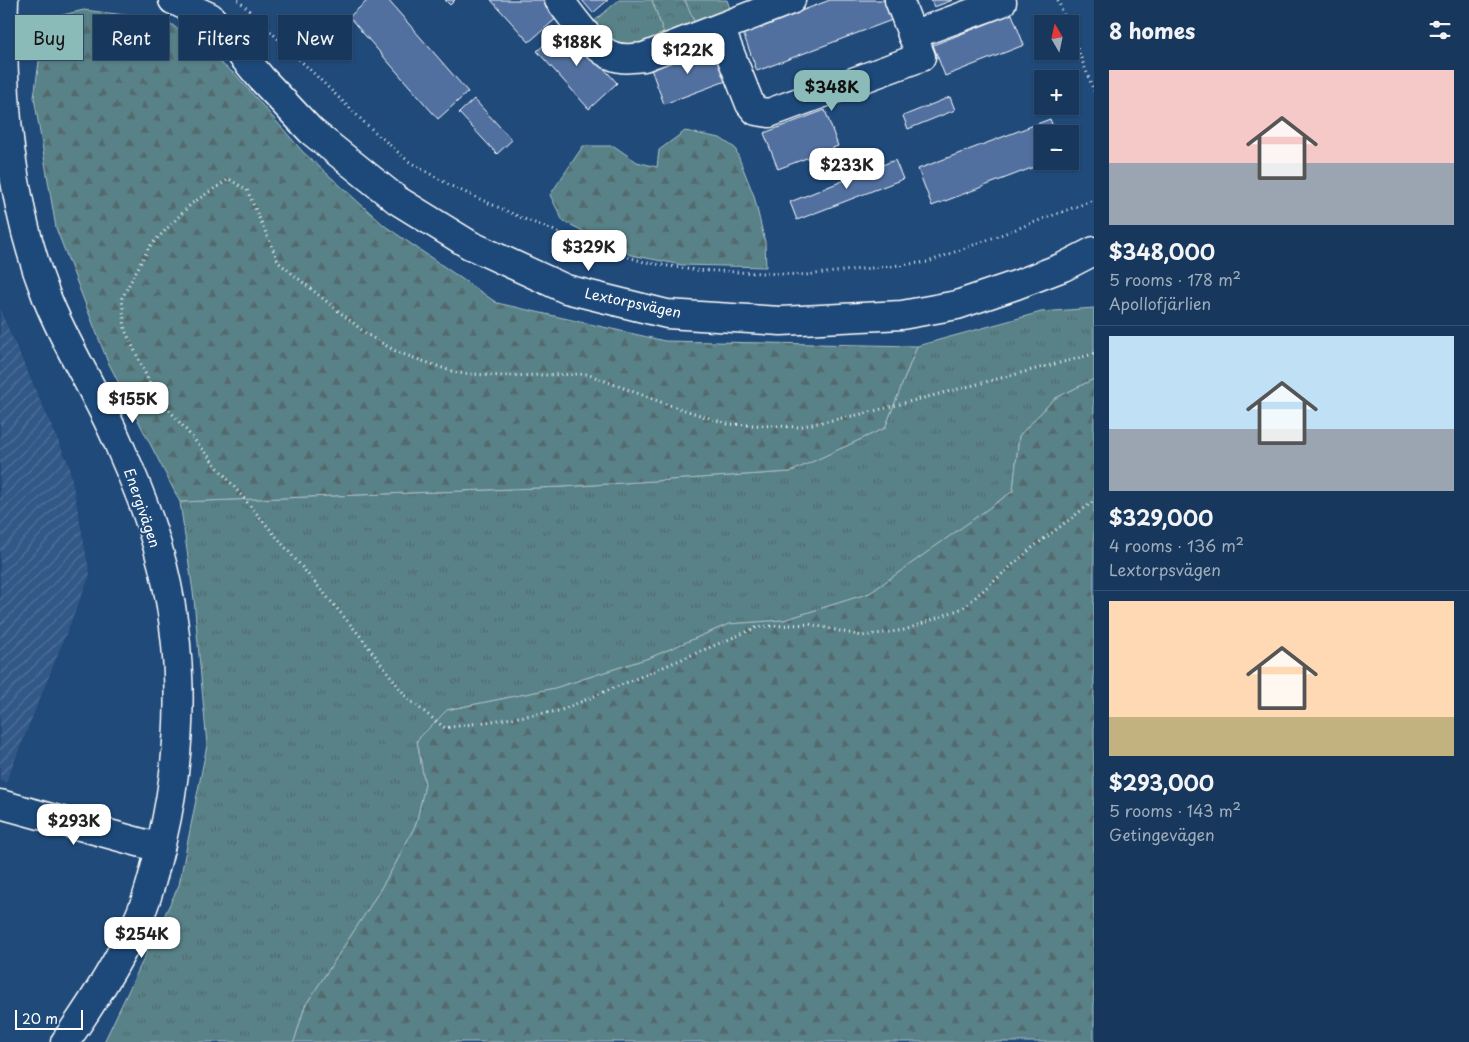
<!DOCTYPE html>
<meta charset="utf-8">
<style>
:root{--surface:#17385c;--page:#203f62;--text:#f1f3f6;--muted:#9eacbb;--line:#365272;--accent:#8bbbb9}
body{margin:0;font-family:"Playpen Sans",sans-serif;background:var(--page);color:var(--text);height:100vh;display:flex;flex-direction:column;font-size:19px;white-space:nowrap}
*{box-sizing:border-box;margin:0}
p{font-size:16px;color:var(--muted)}
.icon{flex:none;width:28px;height:28px;fill:none;stroke:currentColor;stroke-width:2;stroke-linecap:round;stroke-linejoin:round}
.map{position:relative;flex:1;overflow:hidden}
.sheet{display:flex;flex-direction:column;background:var(--surface);width:375px}
.sheet>*{flex:none}
.hud{position:absolute;left:15px;top:15px;width:475px;height:45px;display:flex;gap:10px}
.needle{width:32px;rotate:351deg}
.tools{position:absolute;left:1034px;top:15px;display:grid;gap:10px}
.tools a{display:grid;place-items:center;width:45px;height:45px;border-radius:0px;background:var(--surface);box-shadow:0 1px 4px #0004,0 0 0 1px var(--line);font-size:25px}
.scale{position:absolute;left:15px;bottom:12px;width:68px;box-sizing:border-box;padding-left:5px;border:2px solid #fff;border-top:0;font-size:14px;line-height:18px;white-space:nowrap;color:#fff;-webkit-text-stroke:4px #1f4a7a;paint-order:stroke}
.price{position:absolute;translate:-50% -42px;padding:0 11px;border-radius:10px;background:#fff;color:#222;font-size:16px;line-height:32px;filter:drop-shadow(0 1px 2px #0008)}
.price::after{content:'';position:absolute;left:50%;top:30px;width:15px;height:11px;margin-left:-8px;background:inherit;clip-path:polygon(0 0,100% 0,50% 100%)}
.price.on{background:var(--accent);color:#111}
ul{padding:0;list-style:none}
li{display:grid;align-content:center;gap:10px;height:265px;padding:0 15px}
li+li{border-top:1px solid var(--line)}
li span{display:grid;place-items:center;height:155px;border-radius:0px;color:#555}
li>.icon{margin-inline-start:auto}
span .icon{width:90px;height:90px;fill:#fffc;stroke-width:1}
li b{font-size:21px}
h2{display:flex;justify-content:space-between;align-items:center;height:60px;padding:0 15px;font-size:21px}
.tag{padding:0 18px;border-radius:0px;background:var(--surface);box-shadow:0 1px 4px #0004,0 0 0 1px var(--line);font-size:18px;line-height:45px}
.tag.on{background:var(--accent);color:#111}
main{display:flex;flex:1;min-height:0}
.map>svg:first-child{display:block}
</style>
<main>
<div class="map">
<svg width="1094" height="1042" viewBox="0 0 1094 1042">
<defs>
<pattern id="industrial-furrows" width="10" height="10" patternUnits="userSpaceOnUse" patternTransform="scale(1.25)"><rect width="10" height="10" fill="#325887"/><path d="M-1 1l2-2M0 10L10 0M9 11l2-2" fill="none" stroke="#517199"/></pattern>
<pattern id="grass-tufts" width="24" height="20" patternUnits="userSpaceOnUse" patternTransform="scale(1.25)"><rect width="24" height="20" fill="#598288"/><path d="M3 7l-1-3M5 7V3M7 7l1-3M15 17l-1-3M17 17v-4M19 17l1-3" fill="none" stroke="#536a6d"/></pattern>
<pattern id="forest-firs" width="22" height="20" patternUnits="userSpaceOnUse" patternTransform="scale(1.25)"><rect width="22" height="20" fill="#598288"/><path d="M5 1l3.5 6h-7zM16 11l3.5 6h-7z" fill="#536a6d"/></pattern>
<pattern id="park-crowns" width="20" height="18" patternUnits="userSpaceOnUse" patternTransform="scale(1.25)"><rect width="20" height="18" fill="#598288"/><path d="M2 6a3 3 0 1 1 6 0M12 15a3 3 0 1 1 6 0" fill="none" stroke="#536a6d"/></pattern>
</defs>
<rect width="100%" height="100%" fill="#1f4a7a"/>
<filter id="ink" filterUnits="userSpaceOnUse"><feTurbulence type="fractalNoise" baseFrequency=".02" numOctaves="2"/><feDisplacementMap in="SourceGraphic" scale="10" xChannelSelector="R" yChannelSelector="G"/><feConvolveMatrix kernelMatrix="1 2 1 2 8 2 1 2 1" color-interpolation-filters="sRGB"/></filter>
<g filter="url(#ink)">
<path fill="url(#industrial-furrows)" d="M0,310L69,465L90,575L6,782L0,780Z"/>
<g fill="url(#grass-tufts)" stroke="#acc0c4">
<path d="M619,0H652L665,36L616,51L592,23Z"/>
<path d="M685,0H727L731,11L695,24Z"/>
<path d="M1094,308V379L1054,399L1019,436L1013,491L870,593L784,620L729,624L649,658L555,688L447,710L417,740L425,785L416,824L396,863L369,908L305,1006L294,1042H104L179,885L207,745L194,599L180,502L562,487L790,472L885,428L917,346L1041,312Z"/>
</g>
<g fill="url(#forest-firs)" stroke="#acc0c4">
<path d="M84,10L166,20L236,75L303,152L385,226L497,303L665,341L917,346L885,428L790,472L562,487L180,502L107,360L56,228L34,97L45,19Z"/>
<path d="M685,131L720,138L735,148L754,196L765,242L766,267L682,265L631,255L563,221L550,195L583,146H614L637,162L657,167L659,150Z"/>
<path d="M1094,379V1042H294L305,1006L369,908L396,863L416,824L425,785L417,740L447,710L555,688L649,658L729,624L784,620L870,593L1013,491L1019,436L1054,399Z"/>
</g>
<path fill="url(#park-crowns)" stroke="#acc0c4" d="M652,0H685L695,24L665,36Z"/>
<g fill="#516fa0" stroke="#fff">
<path d="M368,0H388L468,92L438,119L349,17Z"/>
<path d="M445,0H455L450,5Z"/>
<path d="M491,0H545L559,16L529,42Z"/>
<path d="M582,0H608L593,13Z"/>
<path d="M830,0H885L892,20L757,71L743,33Z"/>
<path d="M931,0H953L934,7Z"/>
<path d="M1012,14L1024,45L945,76L933,45Z"/>
<path d="M566,26L617,83L589,109L537,51Z"/>
<path d="M712,46L726,81L664,104L651,69Z"/>
<path d="M950,97L955,110L908,129L903,116Z"/>
<path d="M474,99L512,140L497,154L459,113Z"/>
<path d="M825,110L838,146L778,169L764,133Z"/>
<path d="M1050,119L1056,134H1042V161H1050L932,206L918,169Z"/>
<path d="M895,160L903,179L797,220L790,202Z"/>
</g>
<g fill="none" stroke-linecap="round" stroke-linejoin="round">
<defs>
<g id="street">
<path d="M559,0C572,16 594,50 613,56C623,60 634,58 644,57L791,0"/>
<path d="M720,28L750,104L756,111L769,113L921,57L899,0"/>
<path d="M912,35L1002,2"/>
</g>
<g id="secondary">
<path d="M4,0C0,99 11,206 47,298C68,351 101,399 122,452C133,477 144,503 152,529C185,629 186,738 162,840C155,868 149,897 136,924C116,966 92,1004 65,1042"/>
<path d="M173,0L210,17L261,78L311,131L397,200L470,245L566,289L667,314L781,321L902,315L957,305L1016,285L1063,267L1094,251"/>
<path d="M0,804L160,848"/>
</g>
</defs>
<use href="#street" stroke="#fff" stroke-width="31"/>
<use href="#secondary" stroke="#fff" stroke-width="31"/>
<g stroke="#fff" stroke-width="3" stroke-dasharray="1 4" stroke-linecap="butt">
<path d="M238,0L366,124L408,161L451,186L522,218L583,242L644,262L693,270L806,275L928,262L1094,200"/>
<path d="M1058,0L1067,24"/>
<path d="M1070,30L1094,91"/>
<path d="M1094,354L862,414L798,427L728,424L666,404L587,374L502,376L457,373L397,352L368,335L279,263L247,190L229,179L191,204L149,247L122,298L125,330L154,392L361,637L408,699L445,728L559,711L758,627L809,624L862,636L905,630L963,608L1033,547L1094,501"/>
</g>
<use href="#street" stroke="#1f4a7a" stroke-width="28"/>
<use href="#secondary" stroke="#1f4a7a" stroke-width="28"/>
</g>
</g>
<g text-anchor="middle" stroke-width="4.5" stroke-linejoin="round" paint-order="stroke">
<g font-size="14" fill="#fff" stroke="#1f4a7a">
<text transform="translate(633 303) rotate(12)" y="5">Lextorpsvägen</text>
<text transform="translate(142 508) rotate(71)" y="5">Energivägen</text>
</g>
</g>
</svg>
<div class="tools">
<a><svg class="needle" viewBox="-14 -14 28 28"><path d="M0-13l5 13h-10z" fill="#e53935"/><path d="M0 13l5-13h-10z" fill="#9eacbb"/></svg></a>
<a>+</a>
<a>−</a>
</div>
<div class="scale">20 m</div>
<b class="price" style="left:577px;top:67px">$188K</b>
<b class="price" style="left:688px;top:75px">$122K</b>
<b class="price on" style="left:832px;top:112px">$348K</b>
<b class="price" style="left:847px;top:190px">$233K</b>
<b class="price" style="left:589px;top:272px">$329K</b>
<b class="price" style="left:133px;top:424px">$155K</b>
<b class="price" style="left:74px;top:846px">$293K</b>
<b class="price" style="left:142px;top:959px">$254K</b>
<div class="hud">
<a class="tag on">Buy</a>
<a class="tag">Rent</a>
<a class="tag">Filters</a>
<a class="tag">New</a>
</div>
</div>
<section class="sheet">
<h2>8 homes<svg class="icon" aria-label="filters" viewBox="0 0 24 24"><path d="M4 7h16M4 17h16"/><circle cx="9" cy="7" r="2"/><circle cx="15" cy="17" r="2"/></svg></h2>
<ul>
<li><span style="background:linear-gradient(#f6c9c9 60%,#9aa5b1 0)"><svg class="icon" aria-label="home" viewBox="0 0 24 24"><path d="M3 11l9-7 9 7M6 9v11h12V9"/></svg></span><div><b>$348,000</b><p>5 rooms · 178 m²</p><p>Apollofjärlien</p></div></li>
<li><span style="background:linear-gradient(#bfe0f5 60%,#9aa5b1 0)"><svg class="icon" aria-label="home" viewBox="0 0 24 24"><path d="M3 11l9-7 9 7M6 9v11h12V9"/></svg></span><div><b>$329,000</b><p>4 rooms · 136 m²</p><p>Lextorpsvägen</p></div></li>
<li><span style="background:linear-gradient(#ffd9b3 75%,#c2b280 0)"><svg class="icon" aria-label="home" viewBox="0 0 24 24"><path d="M3 11l9-7 9 7M6 9v11h12V9"/></svg></span><div><b>$293,000</b><p>5 rooms · 143 m²</p><p>Getingevägen</p></div></li>
</ul>
</section>
</main>
